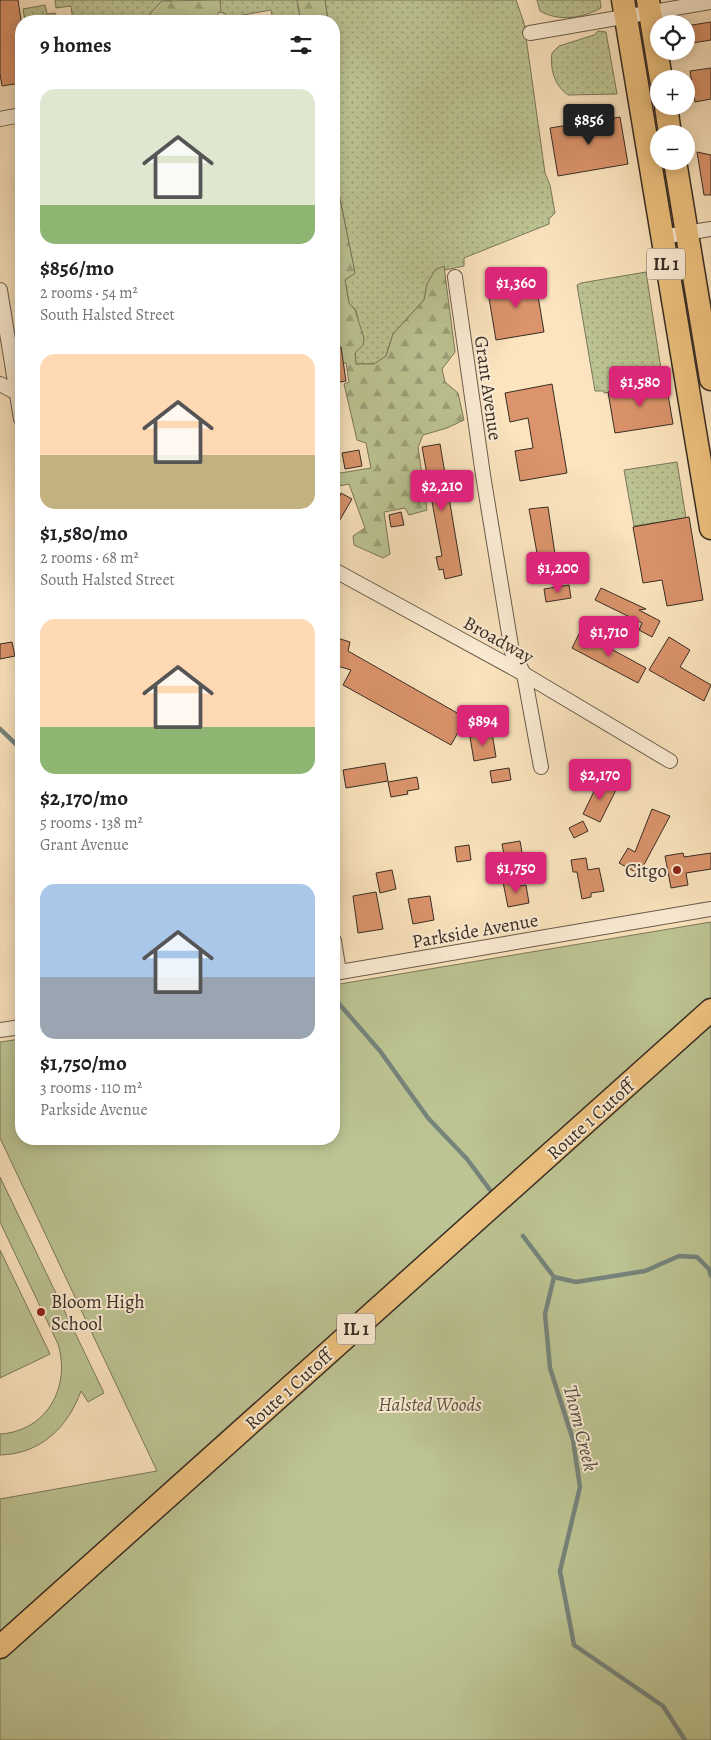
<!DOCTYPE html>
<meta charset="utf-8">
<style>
:root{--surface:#fff;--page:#f6f6f6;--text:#202124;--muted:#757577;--accent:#db2777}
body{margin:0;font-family:Alegreya,serif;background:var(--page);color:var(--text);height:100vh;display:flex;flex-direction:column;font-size:19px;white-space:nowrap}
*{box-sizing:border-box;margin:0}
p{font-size:16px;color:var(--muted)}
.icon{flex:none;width:28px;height:28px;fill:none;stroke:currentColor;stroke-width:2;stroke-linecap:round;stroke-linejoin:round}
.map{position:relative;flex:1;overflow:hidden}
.panel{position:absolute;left:15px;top:15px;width:325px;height:1130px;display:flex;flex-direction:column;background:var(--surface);border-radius:20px;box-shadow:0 2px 12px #0003}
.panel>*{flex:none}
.fabs{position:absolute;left:650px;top:15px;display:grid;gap:10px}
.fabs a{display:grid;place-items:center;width:45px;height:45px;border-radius:50%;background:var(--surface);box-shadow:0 2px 12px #0003;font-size:25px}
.price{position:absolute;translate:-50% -42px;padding:0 11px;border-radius:5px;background:var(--accent);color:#fff;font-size:16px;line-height:32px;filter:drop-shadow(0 1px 2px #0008)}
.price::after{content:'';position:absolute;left:50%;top:30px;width:15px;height:11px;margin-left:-8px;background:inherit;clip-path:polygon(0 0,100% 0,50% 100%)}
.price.selected{background:#222;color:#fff}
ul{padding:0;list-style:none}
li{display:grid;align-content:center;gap:10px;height:265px;padding:0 25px}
li span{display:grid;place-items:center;height:155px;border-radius:15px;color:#555}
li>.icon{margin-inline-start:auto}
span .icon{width:90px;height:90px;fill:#fffc;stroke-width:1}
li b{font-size:21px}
h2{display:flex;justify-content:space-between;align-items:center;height:60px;padding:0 25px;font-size:21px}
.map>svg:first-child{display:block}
</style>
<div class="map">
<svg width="711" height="1740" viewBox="0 0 711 1740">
<defs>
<pattern id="grass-dots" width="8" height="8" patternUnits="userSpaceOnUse" patternTransform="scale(1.25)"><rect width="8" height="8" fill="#bdc493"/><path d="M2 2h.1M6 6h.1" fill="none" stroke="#9ba078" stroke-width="1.8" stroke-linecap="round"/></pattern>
<pattern id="forest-firs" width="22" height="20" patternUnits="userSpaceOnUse" patternTransform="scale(1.25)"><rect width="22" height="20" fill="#bdc493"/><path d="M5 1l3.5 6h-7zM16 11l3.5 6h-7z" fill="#9ba078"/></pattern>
</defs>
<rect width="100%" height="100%" fill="#fbe4be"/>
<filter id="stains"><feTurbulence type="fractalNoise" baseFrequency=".004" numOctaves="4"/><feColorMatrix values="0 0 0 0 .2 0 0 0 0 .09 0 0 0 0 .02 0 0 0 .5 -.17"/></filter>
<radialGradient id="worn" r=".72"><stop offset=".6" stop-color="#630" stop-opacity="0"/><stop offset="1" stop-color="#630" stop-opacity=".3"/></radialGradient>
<g fill="url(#grass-dots)" stroke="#7a785c">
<path d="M55,0H172C159,2 152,8 147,21H73L71,6L56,8Z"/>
<path d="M220,0H297L301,21H273L271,10L226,18V14L219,12Z"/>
<path d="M325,0H516L524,23L545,173L550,185L555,213L549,219V224L464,258V266L445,270L444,267L427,284L424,300L393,334L386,356L375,364H356L355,353L363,345L356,310L349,303L345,280L355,273L334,169V159L338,155L334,145V21H328Z"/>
<path d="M537,0H600L601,8C583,18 559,22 540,11Z"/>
<path d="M45,5L47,14L55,13L57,21H25L23,9Z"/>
<path d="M598,31L606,32L617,94L568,95C554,85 550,69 552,53L559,46L594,35Z"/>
<path d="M646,272L663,382L604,393V391H595L577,285L581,283Z"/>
<path d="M677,462L686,518L634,526L624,470Z"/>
</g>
<g fill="url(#forest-firs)" stroke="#7a785c">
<path d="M220,0L221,10L216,17L194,21H147L151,12L162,1Z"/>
<path d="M297,0H325L328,21H301Z"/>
<path d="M334,169L355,273L345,280L349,303L355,310L364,338L363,345L355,353L356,364H374L386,356L393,334L424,300L427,284L435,270L444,266L455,352L442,369L445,382L458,393L464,420L447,428L423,435L418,447L427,510L409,515L405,508L384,512L390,554L383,558L354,545L353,536L365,528L349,484L334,487V474L371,468L366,443L357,440L344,384L349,382L346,363L334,364Z"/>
</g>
<g fill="#bdc493" stroke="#7a785c">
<path d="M711,922V1740H0V1499L157,1471L0,1138V1042L21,1039V1139H334V985Z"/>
<path d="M0,1177L104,1393L88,1402L81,1391C68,1427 41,1454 0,1455V1434C47,1431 71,1387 58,1344L0,1222Z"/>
<path d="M0,1250L50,1354L0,1378Z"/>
</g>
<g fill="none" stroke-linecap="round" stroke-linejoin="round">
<g stroke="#76847c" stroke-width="4.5">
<path d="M0,729L21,749"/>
<path d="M334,998L380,1051L428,1118L467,1159L490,1190"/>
<path d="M523,1236L554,1277L576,1282L645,1271L679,1256L697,1257L709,1269L711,1276"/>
<path d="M554,1277L545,1314L550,1368L573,1440L580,1487L560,1571L574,1645L663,1706L685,1740"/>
</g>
</g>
<g fill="#db946c" stroke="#382d25">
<path d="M0,0H18L21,20V83L2,86L0,74Z"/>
<path d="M711,22V40L686,44V26Z"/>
<path d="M711,68V99L695,102L690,71Z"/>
<path d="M620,117L628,164L558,176L550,128Z"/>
<path d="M697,152L711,155V195H704Z"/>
<path d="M535,278L544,332L496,340L487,286Z"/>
<path d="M334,347H341L346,381L334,383Z"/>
<path d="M666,383L673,424L615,433L608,392Z"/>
<path d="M552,384L567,473L520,481L515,451L533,448L528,418L510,422L505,393Z"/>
<path d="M440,444L462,575L445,579L443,569L439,570L436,557L442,556L422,447Z"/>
<path d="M359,450L362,466L345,469L342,453Z"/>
<path d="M341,493L352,499L334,530V495L339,498Z"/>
<path d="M548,507L556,561L539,564L529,509Z"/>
<path d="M401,512L404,525L391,527L389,515Z"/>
<path d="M689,517L703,600L667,606L662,580L643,583L633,527Z"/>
<path d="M569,585L571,598L546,602L544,589Z"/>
<path d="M601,588L646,609L639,610L660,621L652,637L639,630L642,623L595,600Z"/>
<path d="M580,632L646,668L638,683L572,648Z"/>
<path d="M334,637L350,642L348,651L466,718L451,745L343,685L351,670L334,665Z"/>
<path d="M669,637L690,650L680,667L711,685L704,701L649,670Z"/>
<path d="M12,642L15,656L0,659V644Z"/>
<path d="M492,733L496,757L474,761L470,737Z"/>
<path d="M385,763L388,781L346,788L343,770Z"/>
<path d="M509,768L511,780L492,783L490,771Z"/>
<path d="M417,777L419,789L407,791L408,794L391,797L388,782Z"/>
<path d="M600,779L617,788L600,822L583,814Z"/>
<path d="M652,809L670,816L639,874L619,863L628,848L635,852Z"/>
<path d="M583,821L588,831L574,838L569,828Z"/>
<path d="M520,841L523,858L505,861L502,844Z"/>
<path d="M469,845L471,860L457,862L455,847Z"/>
<path d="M683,853L684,857L711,853V869L686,873L688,885L671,888L665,856Z"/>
<path d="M586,858L588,870L599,868L604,891L591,893V897L582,899L577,872H573L571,860Z"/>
<path d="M392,870L396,889L380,893L376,873Z"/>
<path d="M517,880L518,886L526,885L529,903L508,907L503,882Z"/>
<path d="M376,892L383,929L358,933L353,896Z"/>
<path d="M430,896L434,920L413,924L408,899Z"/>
</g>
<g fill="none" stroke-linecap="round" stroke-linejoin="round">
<defs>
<g id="street">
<path d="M530,33L711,2"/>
<path d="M0,119L21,115"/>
<path d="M662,237L711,229"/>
<path d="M455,277L483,475L512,652L524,674L541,767"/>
<path d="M0,290L21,419"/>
<path d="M0,384L21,395"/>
<path d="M334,570L524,674L670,761"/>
<path d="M334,941L339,972"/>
<path d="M334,973L711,909"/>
<path d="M0,1030L21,1027"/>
</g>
<g id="primary">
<path d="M623,0L711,528"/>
<path d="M648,0L661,79"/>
<path d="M666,106L670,134"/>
<path d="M675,161L711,379"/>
<path d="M0,1647L711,1010"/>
</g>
</defs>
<use href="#street" stroke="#695b4b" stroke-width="16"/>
<use href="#primary" stroke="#382d25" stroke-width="25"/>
<use href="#street" stroke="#fcedd5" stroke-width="14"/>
<use href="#primary" stroke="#eec27f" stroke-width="22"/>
</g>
<g fill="#8f2418" stroke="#fcedd5" stroke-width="2">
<circle cx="677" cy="870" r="5"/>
<circle cx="41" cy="1312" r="5"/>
</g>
<g text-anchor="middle" stroke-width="4" stroke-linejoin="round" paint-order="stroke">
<g fill="#fcedd5" stroke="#73675a" stroke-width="1">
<rect x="647" y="248.5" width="38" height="31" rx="4"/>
<rect x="337" y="1313.5" width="38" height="31" rx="4"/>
</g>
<g font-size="18" font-weight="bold" fill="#382d25">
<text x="666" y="270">IL 1</text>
<text x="356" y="1335">IL 1</text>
</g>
<g font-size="19" fill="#382d25" stroke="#fcedd5">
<text transform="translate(489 388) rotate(82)" y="7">Grant Avenue</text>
<text transform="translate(499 639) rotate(29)" y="7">Broadway</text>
<text transform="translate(475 930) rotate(-10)" y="7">Parkside Avenue</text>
<text transform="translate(590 1119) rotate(-42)" y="7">Route 1 Cutoff</text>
<text transform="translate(288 1389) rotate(-42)" y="7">Route 1 Cutoff</text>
</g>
<g font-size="19" fill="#382d25" stroke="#fcedd5" text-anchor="end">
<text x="667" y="877">Citgo</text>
<text x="51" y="1308" text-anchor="start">Bloom High<tspan x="51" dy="22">School</tspan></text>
</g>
<g font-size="19" font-style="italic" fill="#595340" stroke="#fcedd5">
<text x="430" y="1411">Halsted Woods</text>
</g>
<g font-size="20" font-style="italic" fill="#525149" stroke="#fcedd5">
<text transform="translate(581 1428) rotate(76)" y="7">Thorn Creek</text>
</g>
</g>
<rect width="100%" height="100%" filter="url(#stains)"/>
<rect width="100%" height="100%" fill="url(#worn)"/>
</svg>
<div class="fabs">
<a><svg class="icon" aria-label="locate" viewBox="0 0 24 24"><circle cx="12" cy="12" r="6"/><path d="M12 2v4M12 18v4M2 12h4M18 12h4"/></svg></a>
<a>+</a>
<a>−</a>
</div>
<b class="price selected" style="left:589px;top:146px">$856</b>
<b class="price" style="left:516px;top:309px">$1,360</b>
<b class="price" style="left:640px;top:408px">$1,580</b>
<b class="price" style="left:442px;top:512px">$2,210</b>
<b class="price" style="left:558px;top:594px">$1,200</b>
<b class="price" style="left:609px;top:658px">$1,710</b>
<b class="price" style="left:483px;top:747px">$894</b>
<b class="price" style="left:600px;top:801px">$2,170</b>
<b class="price" style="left:516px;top:894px">$1,750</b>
<section class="panel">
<h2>9 homes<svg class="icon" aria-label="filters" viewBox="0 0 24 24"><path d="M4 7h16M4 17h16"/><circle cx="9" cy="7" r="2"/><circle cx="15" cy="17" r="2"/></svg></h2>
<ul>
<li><span style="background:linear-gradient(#dfe7d0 75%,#8fb573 0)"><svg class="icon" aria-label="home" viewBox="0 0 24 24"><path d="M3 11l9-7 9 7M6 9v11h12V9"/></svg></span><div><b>$856/mo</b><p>2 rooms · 54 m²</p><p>South Halsted Street</p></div></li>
<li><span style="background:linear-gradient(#ffd9b3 65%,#c2b280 0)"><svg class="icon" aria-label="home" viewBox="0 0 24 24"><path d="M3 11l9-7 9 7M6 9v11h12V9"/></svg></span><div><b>$1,580/mo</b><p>2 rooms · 68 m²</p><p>South Halsted Street</p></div></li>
<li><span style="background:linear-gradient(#ffd9b3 70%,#8fb573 0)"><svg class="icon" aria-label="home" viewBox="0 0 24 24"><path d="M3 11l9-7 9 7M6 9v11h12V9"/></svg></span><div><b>$2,170/mo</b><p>5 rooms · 138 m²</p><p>Grant Avenue</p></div></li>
<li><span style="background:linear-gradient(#a9c7e8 60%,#9aa5b1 0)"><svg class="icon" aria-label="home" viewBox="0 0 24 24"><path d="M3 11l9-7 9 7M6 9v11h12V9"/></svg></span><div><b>$1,750/mo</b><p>3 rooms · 110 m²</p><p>Parkside Avenue</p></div></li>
</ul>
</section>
</div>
